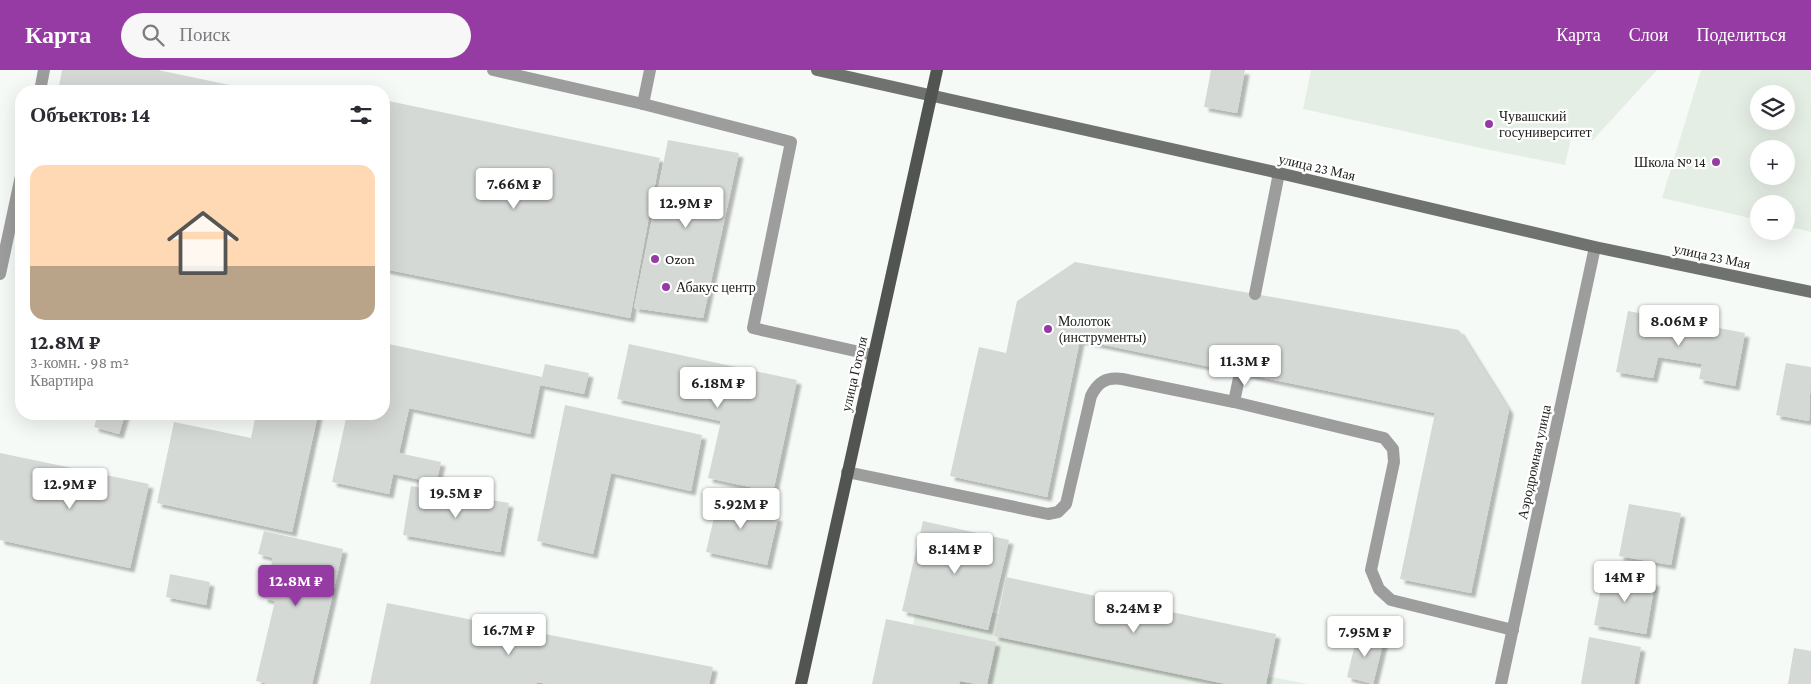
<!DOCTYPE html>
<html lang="ru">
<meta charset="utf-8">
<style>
:root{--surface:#fff;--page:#f7f7f7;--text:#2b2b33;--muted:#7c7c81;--accent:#973ba4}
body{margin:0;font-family:"Crimson Pro",serif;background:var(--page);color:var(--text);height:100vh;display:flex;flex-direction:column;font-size:19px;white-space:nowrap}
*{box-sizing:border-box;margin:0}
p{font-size:16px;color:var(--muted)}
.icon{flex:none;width:28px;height:28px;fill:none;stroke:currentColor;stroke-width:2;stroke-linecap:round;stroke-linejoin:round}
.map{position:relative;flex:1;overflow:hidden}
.panel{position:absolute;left:15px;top:15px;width:375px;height:335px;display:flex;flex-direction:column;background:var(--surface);border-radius:20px;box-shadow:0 5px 20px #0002}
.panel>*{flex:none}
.controls{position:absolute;left:1750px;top:15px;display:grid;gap:10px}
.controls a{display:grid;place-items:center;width:45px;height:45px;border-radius:50%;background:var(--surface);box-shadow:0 5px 20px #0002;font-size:25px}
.price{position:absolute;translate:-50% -42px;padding:0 11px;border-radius:5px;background:#fff;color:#222;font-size:16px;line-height:32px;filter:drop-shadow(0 1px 2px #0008)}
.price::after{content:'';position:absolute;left:50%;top:30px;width:15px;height:11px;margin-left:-8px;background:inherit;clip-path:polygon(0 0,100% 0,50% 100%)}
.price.on{background:var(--accent);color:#fff}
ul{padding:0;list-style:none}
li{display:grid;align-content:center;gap:10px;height:265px;padding:0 15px}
li span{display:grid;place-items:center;height:155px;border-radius:15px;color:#555}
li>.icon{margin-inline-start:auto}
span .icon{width:90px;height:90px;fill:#fffc;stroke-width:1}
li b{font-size:21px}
h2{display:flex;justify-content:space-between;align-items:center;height:60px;padding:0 15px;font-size:21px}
header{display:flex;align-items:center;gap:30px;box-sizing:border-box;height:70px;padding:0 25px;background:var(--accent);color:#fff}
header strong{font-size:24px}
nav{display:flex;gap:28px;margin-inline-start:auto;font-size:18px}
.search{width:350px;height:45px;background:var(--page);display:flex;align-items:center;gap:12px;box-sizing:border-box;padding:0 18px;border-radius:28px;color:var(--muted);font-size:19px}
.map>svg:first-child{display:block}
</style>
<header>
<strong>Карта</strong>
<div class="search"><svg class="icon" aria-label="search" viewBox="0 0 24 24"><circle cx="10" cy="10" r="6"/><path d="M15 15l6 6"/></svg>Поиск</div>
<nav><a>Карта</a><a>Слои</a><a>Поделиться</a></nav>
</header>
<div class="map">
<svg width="1811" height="614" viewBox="0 0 1811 614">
<defs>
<filter id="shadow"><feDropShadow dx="4.5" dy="4.5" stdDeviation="1" flood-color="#0004"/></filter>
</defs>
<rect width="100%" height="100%" fill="#f6faf6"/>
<g fill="#e5eee4" fill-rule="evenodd">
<path d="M1311,0H1657L1593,70L1571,69L1565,95L1485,79L1303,39Z"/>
<path d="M1701,0H1811V162L1786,156V134H1759V150L1662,128ZM1759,24H1786V51H1759ZM1759,79H1786V106H1759Z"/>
<path d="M919,526L1271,607L1308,614H901Z"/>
</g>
<g fill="#d5d9d5" filter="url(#shadow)">
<path d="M62,0H158L259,21H58Z"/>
<path d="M1211,0H1245L1237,43L1204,37Z"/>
<path d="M384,30L660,88L630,248L384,199Z"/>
<path d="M668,70L739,83L703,248L634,238Z"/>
<path d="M1075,192L1459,260L1509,340L1471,523L1400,509L1435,343L1080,270L1047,427L950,406L979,277L1006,283L1017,231Z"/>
<path d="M1628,241L1745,263L1735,316L1699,309L1702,294L1658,287L1653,308L1616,302Z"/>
<path d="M384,273L542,307L545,294L589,303L584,324L540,315L530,364L409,338L399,383L441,392L436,413L393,404L389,424L332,412L347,344H384Z"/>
<path d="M629,274L797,310L773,422L708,408L721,351L617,329Z"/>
<path d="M1786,293L1811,297L1809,351L1776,345Z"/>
<path d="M565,335L702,365L691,421L611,403L593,484L537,471Z"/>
<path d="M98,344H125L119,364L94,357Z"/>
<path d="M256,344H318L292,462L157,433L174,352L251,368Z"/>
<path d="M0,383L149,414L130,498L0,470Z"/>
<path d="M411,416L509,433L500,482L403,465Z"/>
<path d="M720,422L758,430L755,442L778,447L767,495L706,482Z"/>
<path d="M1629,434L1681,443L1671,495L1619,486Z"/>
<path d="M923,451L1009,470L988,560L902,541Z"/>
<path d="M264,461L343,479L312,614H269L256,611L275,531L263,528L273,488L258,484Z"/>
<path d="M1604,502L1655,512L1646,564L1594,555Z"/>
<path d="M170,504L210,512L206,535L166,527Z"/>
<path d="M1006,507L1276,564L1266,614H1226L994,566Z"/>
<path d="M387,533L713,597L709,614H547L537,612V614H370Z"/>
<path d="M886,549L996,572L987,614H976L960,611L959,614H872Z"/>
<path d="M1358,562L1384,569L1373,614L1347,607Z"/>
<path d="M1589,567L1641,577L1634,614H1581Z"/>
<path d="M1794,578L1811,581V614H1788Z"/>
</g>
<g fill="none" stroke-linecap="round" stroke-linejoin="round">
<g stroke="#9c9d9c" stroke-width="12">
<path d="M493,0L643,34L791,72L753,258L873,285"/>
<path d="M40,21L44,0"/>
<path d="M643,34L650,0"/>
<path d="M0,204L21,106"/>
<path d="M1255,224L1279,103"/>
<path d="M1234,332L1240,303"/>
</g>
<g stroke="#9c9d9c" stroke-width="12">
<path d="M847,402L1048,444L1058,442L1066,434L1091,326C1098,312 1106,307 1122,309L1234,332L1384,368L1393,379L1394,392L1371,500L1379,519L1391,530L1513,560"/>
<path d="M1501,614L1595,177"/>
</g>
<path stroke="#707270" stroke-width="12" d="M817,0L1279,103L1595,177L1811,222"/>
<path stroke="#515451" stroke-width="12" d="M801,614L937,0"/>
</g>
<g fill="#973ba4" stroke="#fff" stroke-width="2">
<circle cx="1489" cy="54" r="5"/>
<circle cx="1716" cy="92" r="5"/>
<circle cx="655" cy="189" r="5"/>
<circle cx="666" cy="217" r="5"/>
<circle cx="1048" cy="259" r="5"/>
</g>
<g text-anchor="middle" stroke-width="4.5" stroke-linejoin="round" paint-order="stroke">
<g font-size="14" fill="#20211f" stroke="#fff" text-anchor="start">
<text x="1499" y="51">Чувашский<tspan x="1499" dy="16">госуниверситет</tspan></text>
<text x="1706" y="97" text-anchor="end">Школа № 14</text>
<text x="665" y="194">Ozon</text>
<text x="676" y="222">Абакус центр</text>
<text x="1058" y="256">Молоток<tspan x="1058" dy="16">(инструменты)</tspan></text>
</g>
<g font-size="14" fill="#20211f" stroke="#fff">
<text transform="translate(1317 97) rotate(13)" y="5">улица 23 Мая</text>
<text transform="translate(1712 186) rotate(12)" y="5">улица 23 Мая</text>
<text transform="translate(854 304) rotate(-77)" y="5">улица Гоголя</text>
<text transform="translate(1534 392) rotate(-78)" y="5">Аэродромная улица</text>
</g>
</g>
</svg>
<div class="controls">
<a><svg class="icon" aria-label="layers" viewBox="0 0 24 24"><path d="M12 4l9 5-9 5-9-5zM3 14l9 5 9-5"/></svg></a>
<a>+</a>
<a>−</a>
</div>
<b class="price" style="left:514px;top:140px">7.66M ₽</b>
<b class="price" style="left:686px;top:159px">12.9M ₽</b>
<b class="price" style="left:1679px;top:277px">8.06M ₽</b>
<b class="price" style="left:1245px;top:317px">11.3M ₽</b>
<b class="price" style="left:718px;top:339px">6.18M ₽</b>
<b class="price" style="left:70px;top:440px">12.9M ₽</b>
<b class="price" style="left:456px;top:449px">19.5M ₽</b>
<b class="price" style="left:741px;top:460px">5.92M ₽</b>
<b class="price" style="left:955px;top:505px">8.14M ₽</b>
<b class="price" style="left:1625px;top:533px">14M ₽</b>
<b class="price on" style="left:296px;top:537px">12.8M ₽</b>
<b class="price" style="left:1134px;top:564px">8.24M ₽</b>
<b class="price" style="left:509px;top:586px">16.7M ₽</b>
<b class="price" style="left:1365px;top:588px">7.95M ₽</b>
<section class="panel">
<h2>Объектов: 14<svg class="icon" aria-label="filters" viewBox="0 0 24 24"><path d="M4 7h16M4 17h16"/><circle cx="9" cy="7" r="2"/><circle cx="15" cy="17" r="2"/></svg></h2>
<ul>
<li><span style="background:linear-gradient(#ffd9b3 65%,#b9a48a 0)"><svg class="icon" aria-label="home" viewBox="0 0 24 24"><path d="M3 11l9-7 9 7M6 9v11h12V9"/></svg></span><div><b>12.8M ₽</b><p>3-комн. · 98 m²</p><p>Квартира</p></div></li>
</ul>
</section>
</div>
